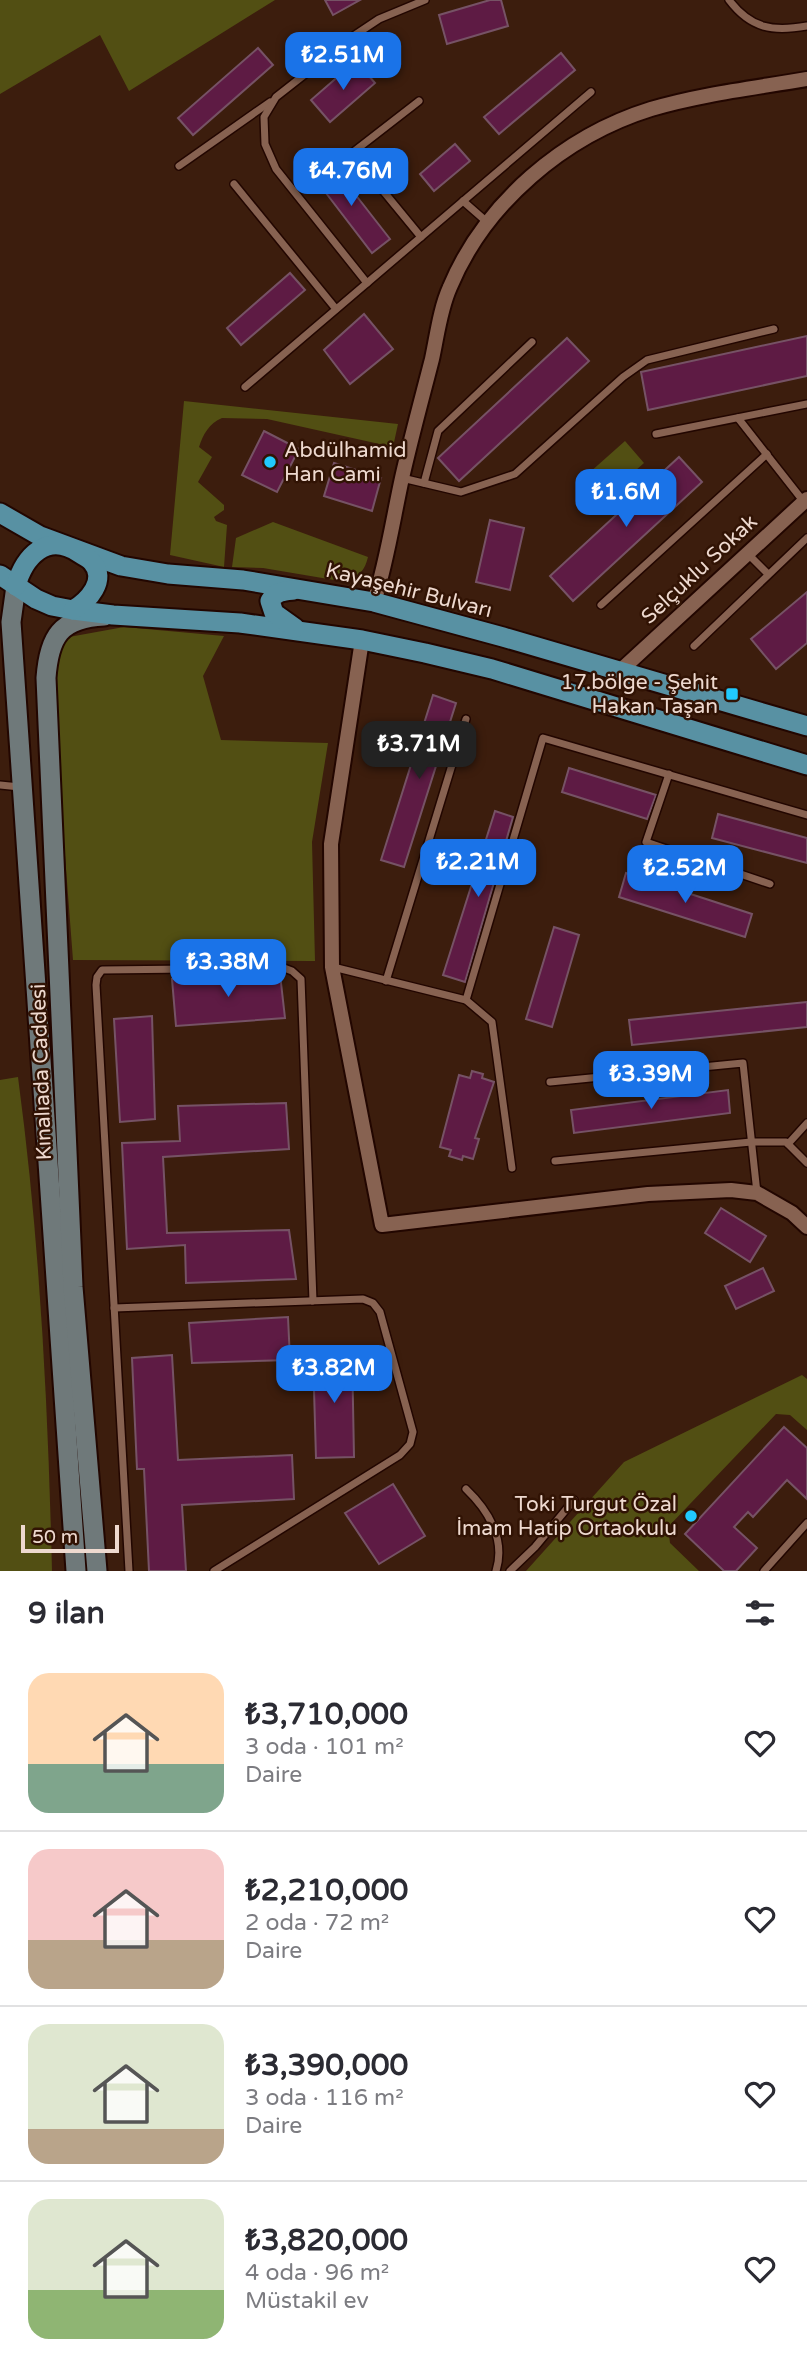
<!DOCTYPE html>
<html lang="tr">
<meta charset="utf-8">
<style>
:root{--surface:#fff;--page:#f7f7f7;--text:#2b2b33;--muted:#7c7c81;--line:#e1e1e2;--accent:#1a73e8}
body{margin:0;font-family:"Varela Round",sans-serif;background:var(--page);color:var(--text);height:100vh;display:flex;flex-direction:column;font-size:26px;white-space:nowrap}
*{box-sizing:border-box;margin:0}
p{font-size:23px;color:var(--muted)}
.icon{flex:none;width:38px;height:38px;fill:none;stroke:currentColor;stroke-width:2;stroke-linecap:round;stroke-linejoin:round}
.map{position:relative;height:1571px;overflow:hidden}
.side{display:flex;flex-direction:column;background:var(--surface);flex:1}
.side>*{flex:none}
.scale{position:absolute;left:21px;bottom:18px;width:98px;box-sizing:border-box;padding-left:7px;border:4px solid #eed9cf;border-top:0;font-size:19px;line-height:24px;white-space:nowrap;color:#eed9cf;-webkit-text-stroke:5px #311304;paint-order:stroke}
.price{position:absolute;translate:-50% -60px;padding:0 16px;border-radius:14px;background:var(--accent);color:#fff;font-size:23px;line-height:46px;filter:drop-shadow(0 2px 4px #0008)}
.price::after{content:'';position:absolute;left:50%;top:42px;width:21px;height:16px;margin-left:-10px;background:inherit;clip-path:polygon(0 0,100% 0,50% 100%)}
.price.selected{background:#222;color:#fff}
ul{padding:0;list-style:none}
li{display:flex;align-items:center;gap:21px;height:175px;padding:0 28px}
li+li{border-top:2px solid var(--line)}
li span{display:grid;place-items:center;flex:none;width:196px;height:140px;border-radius:21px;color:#555}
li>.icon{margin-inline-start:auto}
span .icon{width:84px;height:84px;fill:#fffc;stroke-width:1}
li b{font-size:30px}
h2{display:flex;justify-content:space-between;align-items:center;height:84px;padding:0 28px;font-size:30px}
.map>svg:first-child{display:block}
</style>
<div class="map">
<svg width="807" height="1571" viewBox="0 0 807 1571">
<rect width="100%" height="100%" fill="#3c1d0d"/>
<g fill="#524f13">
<path d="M0,0H275L129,91L100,35L0,94Z"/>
<path d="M184,401L398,424L393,447L267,419L222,418C209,423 203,435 199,447L212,457L198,482L224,505V510L214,517L216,521L227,525L224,567L170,555Z"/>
<path d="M625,441L644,463L608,495L589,473Z"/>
<path d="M273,522L368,557C365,570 359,577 346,582L263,568L232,567L236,538Z"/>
<path d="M124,627L224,636L203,676L221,740L328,743L312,842L315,961L73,960L55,725L56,652L69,637Z"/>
<path d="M18,1077C40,1241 48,1406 52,1571H0V1080Z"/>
<path d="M802,1375L807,1379V1430L790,1415L776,1414L668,1527L670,1543L699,1571H526L624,1462Z"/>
</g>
<g fill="#5e1b44" stroke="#765265" stroke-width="2">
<path d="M325,0H360L333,15Z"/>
<path d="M490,0H501L508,26L447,44L439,15Z"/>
<path d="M258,48L273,65L193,135L178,118Z"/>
<path d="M561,53L575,70L499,134L484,117Z"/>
<path d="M356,61L375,83L330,122L311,100Z"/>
<path d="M455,144L470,161L434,191L420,174Z"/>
<path d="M330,162L390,239L372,253L313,176Z"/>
<path d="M290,273L305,290L241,345L227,328Z"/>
<path d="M364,314L393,349L350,384L324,350Z"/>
<path d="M807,336V376L648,410L641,372Z"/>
<path d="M567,338L589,361L459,481L438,458Z"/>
<path d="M264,431L299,449L277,492L242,475Z"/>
<path d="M679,457L702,482L573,601L550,576Z"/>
<path d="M334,463L381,478L372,511L324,496Z"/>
<path d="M490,520L524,528L510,590L476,582Z"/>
<path d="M807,592V643L776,669L751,639Z"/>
<path d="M433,695L456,703L404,867L381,860Z"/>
<path d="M569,768L656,795L647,819L562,792Z"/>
<path d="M495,811L513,817L465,982L443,975Z"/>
<path d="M718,814L807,838V863L712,838Z"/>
<path d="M626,873L752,914L745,937L619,897Z"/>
<path d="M554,927L579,935L552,1027L526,1019Z"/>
<path d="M280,974L285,1018L176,1026L172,979L223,975Z"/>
<path d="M807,1002V1027L632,1045L629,1020Z"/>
<path d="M152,1016L155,1119L120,1122L114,1019Z"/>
<path d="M472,1071L483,1074L482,1078L494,1082L475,1138L479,1139L473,1159L463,1156L462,1160L449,1156L451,1150L440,1147L459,1075L470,1078Z"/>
<path d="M728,1090L730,1113L574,1133L571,1110Z"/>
<path d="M286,1103L289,1149L163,1157L167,1233L289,1230L296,1279L186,1283L185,1245L127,1249L122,1143L180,1141L178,1106Z"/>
<path d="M721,1208L766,1236L750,1262L705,1233Z"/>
<path d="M763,1268L774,1291L736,1309L725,1286Z"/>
<path d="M288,1317L290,1360L192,1363L189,1323Z"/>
<path d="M352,1351L354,1457L316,1458L313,1355Z"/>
<path d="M172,1355L178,1460L292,1455L294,1499L182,1505L186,1571H149L144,1469H137L132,1358Z"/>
<path d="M784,1427L807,1448V1499L787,1480L753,1517L748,1512L734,1527L757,1548L736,1571H724L685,1534Z"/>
<path d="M393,1484L425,1536L379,1564L345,1513Z"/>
</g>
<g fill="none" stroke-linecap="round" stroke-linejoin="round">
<defs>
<g id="service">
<path d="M729,0C751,29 773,32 807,26"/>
<path d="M419,101L352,153L421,237"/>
<path d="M179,166L270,102"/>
<path d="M234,184L336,309"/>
<path d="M463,201L487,222"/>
<path d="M367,283L276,169L265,144L264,117L276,97L355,35L379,19L425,0"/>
<path d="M245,387L591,92"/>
<path d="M738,418L804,502"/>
<path d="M656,434L807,404"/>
<path d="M402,478L461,492L515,474L623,377L647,360L774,329"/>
<path d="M424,483L438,431L532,342"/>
<path d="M748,554L768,574"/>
<path d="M601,605L767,454"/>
<path d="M694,646L807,538"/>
<path d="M669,774L646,842L770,884"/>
<path d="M0,785L20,787"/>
<path d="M333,967L466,1000"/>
<path d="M386,981L466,719"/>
<path d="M550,1082L743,1063L757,1193"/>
<path d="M788,1144L807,1123"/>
<path d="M555,1161L751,1142H786L807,1163"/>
<path d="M512,1168L492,1022L466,1000L543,738L807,815"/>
<path d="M114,1308L363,1299L373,1303L380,1312L413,1432L410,1444L400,1455L214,1571"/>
<path d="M466,1489C488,1510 506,1539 496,1571"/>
<path d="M129,1571L96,985L97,977L102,970L284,968L292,971L301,979L313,1301"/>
<path d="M510,1571L535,1547L574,1500"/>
<path d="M764,1571L807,1523"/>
</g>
<g id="minor">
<path d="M374,602C387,561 393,519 402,478C411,438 422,398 432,359C437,336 440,309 450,287C485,203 564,136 651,109C702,94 755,88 807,79"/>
<path d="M362,640L331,844L332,967L382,1225L648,1194L731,1190L757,1193L792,1213L807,1227"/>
<path d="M620,671L807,499"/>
</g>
<g id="secondary">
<path d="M16,586L11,622L76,1571"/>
<path d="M97,1571L73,1287L46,678C49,637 60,618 104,616"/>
</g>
<g id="primary">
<path d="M0,513L40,536L121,566L168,574L243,580L374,602L503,637L807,726"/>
<path d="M0,575L36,599L52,606L73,610L113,615L240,623L362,640L425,653L492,669L807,765"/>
<path d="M16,586C24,557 47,531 79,553C82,555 89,558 92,562C108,580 88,601 73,610"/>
<path d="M294,590C284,591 276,591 270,601L274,613L295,628"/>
</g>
</defs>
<use href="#service" stroke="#220600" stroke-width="10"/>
<use href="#minor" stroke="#220600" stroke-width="18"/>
<use href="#secondary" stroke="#220600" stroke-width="23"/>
<use href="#primary" stroke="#220600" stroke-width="23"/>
<use href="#service" stroke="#876251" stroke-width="7"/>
<use href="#minor" stroke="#876251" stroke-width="14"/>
<use href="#secondary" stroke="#6f797a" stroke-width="19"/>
<use href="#primary" stroke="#5891a3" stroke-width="19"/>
</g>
<g fill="#21c9fd" stroke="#311304" stroke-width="2.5">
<circle cx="270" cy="462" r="7"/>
<rect x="725" y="687" width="14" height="14" rx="3.5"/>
<circle cx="691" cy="1516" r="7"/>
</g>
<g text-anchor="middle" stroke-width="5" stroke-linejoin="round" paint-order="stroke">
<g font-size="21" fill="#eed9cf" stroke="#311304" text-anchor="end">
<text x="284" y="457" text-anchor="start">Abdülhamid<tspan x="284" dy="24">Han Cami</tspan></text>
<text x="718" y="689">17.bölge - Şehit<tspan x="718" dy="24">Hakan Taşan</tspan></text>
<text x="677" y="1511">Toki Turgut Özal<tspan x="677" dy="24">İmam Hatip Ortaokulu</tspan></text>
</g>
<g font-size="21" fill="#eed9cf" stroke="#311304">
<text transform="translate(699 569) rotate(-43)" y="7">Selçuklu Sokak</text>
<text transform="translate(409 590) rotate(14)" y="7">Kayaşehir Bulvarı</text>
<text transform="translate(41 1072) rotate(-92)" y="7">Kınalıada Caddesi</text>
</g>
</g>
</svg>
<div class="scale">50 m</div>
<b class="price" style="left:343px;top:92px">₺2.51M</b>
<b class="price" style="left:351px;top:208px">₺4.76M</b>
<b class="price" style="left:626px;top:529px">₺1.6M</b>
<b class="price selected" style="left:419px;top:781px">₺3.71M</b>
<b class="price" style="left:478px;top:899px">₺2.21M</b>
<b class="price" style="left:685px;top:905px">₺2.52M</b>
<b class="price" style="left:228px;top:999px">₺3.38M</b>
<b class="price" style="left:651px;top:1111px">₺3.39M</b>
<b class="price" style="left:334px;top:1405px">₺3.82M</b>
</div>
<section class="side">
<h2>9 ilan<svg class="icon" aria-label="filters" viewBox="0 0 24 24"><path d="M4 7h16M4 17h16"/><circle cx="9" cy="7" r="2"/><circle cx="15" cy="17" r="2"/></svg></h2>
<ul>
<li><span style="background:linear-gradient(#ffd9b3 65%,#7fa58c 0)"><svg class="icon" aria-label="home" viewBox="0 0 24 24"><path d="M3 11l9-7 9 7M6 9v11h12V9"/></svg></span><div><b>₺3,710,000</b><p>3 oda · 101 m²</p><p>Daire</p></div><svg class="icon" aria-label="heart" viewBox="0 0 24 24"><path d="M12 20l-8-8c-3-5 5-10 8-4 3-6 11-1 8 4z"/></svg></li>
<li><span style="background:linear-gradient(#f6c9c9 65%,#b9a48a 0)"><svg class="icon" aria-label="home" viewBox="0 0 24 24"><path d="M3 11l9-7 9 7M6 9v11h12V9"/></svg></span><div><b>₺2,210,000</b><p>2 oda · 72 m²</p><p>Daire</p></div><svg class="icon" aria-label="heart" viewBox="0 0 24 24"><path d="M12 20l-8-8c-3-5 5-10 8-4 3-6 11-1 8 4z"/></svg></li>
<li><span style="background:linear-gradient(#dfe7d0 75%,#b9a48a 0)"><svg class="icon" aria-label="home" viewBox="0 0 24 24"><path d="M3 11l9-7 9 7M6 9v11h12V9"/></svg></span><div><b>₺3,390,000</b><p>3 oda · 116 m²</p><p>Daire</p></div><svg class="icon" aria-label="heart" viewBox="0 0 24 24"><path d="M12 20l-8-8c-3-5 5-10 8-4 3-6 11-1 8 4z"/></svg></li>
<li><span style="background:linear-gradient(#dfe7d0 65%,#8fb573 0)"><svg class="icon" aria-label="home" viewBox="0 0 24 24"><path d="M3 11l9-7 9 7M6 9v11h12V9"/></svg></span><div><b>₺3,820,000</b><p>4 oda · 96 m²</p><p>Müstakil ev</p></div><svg class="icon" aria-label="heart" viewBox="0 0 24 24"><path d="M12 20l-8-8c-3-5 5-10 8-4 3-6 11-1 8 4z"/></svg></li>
</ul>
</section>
